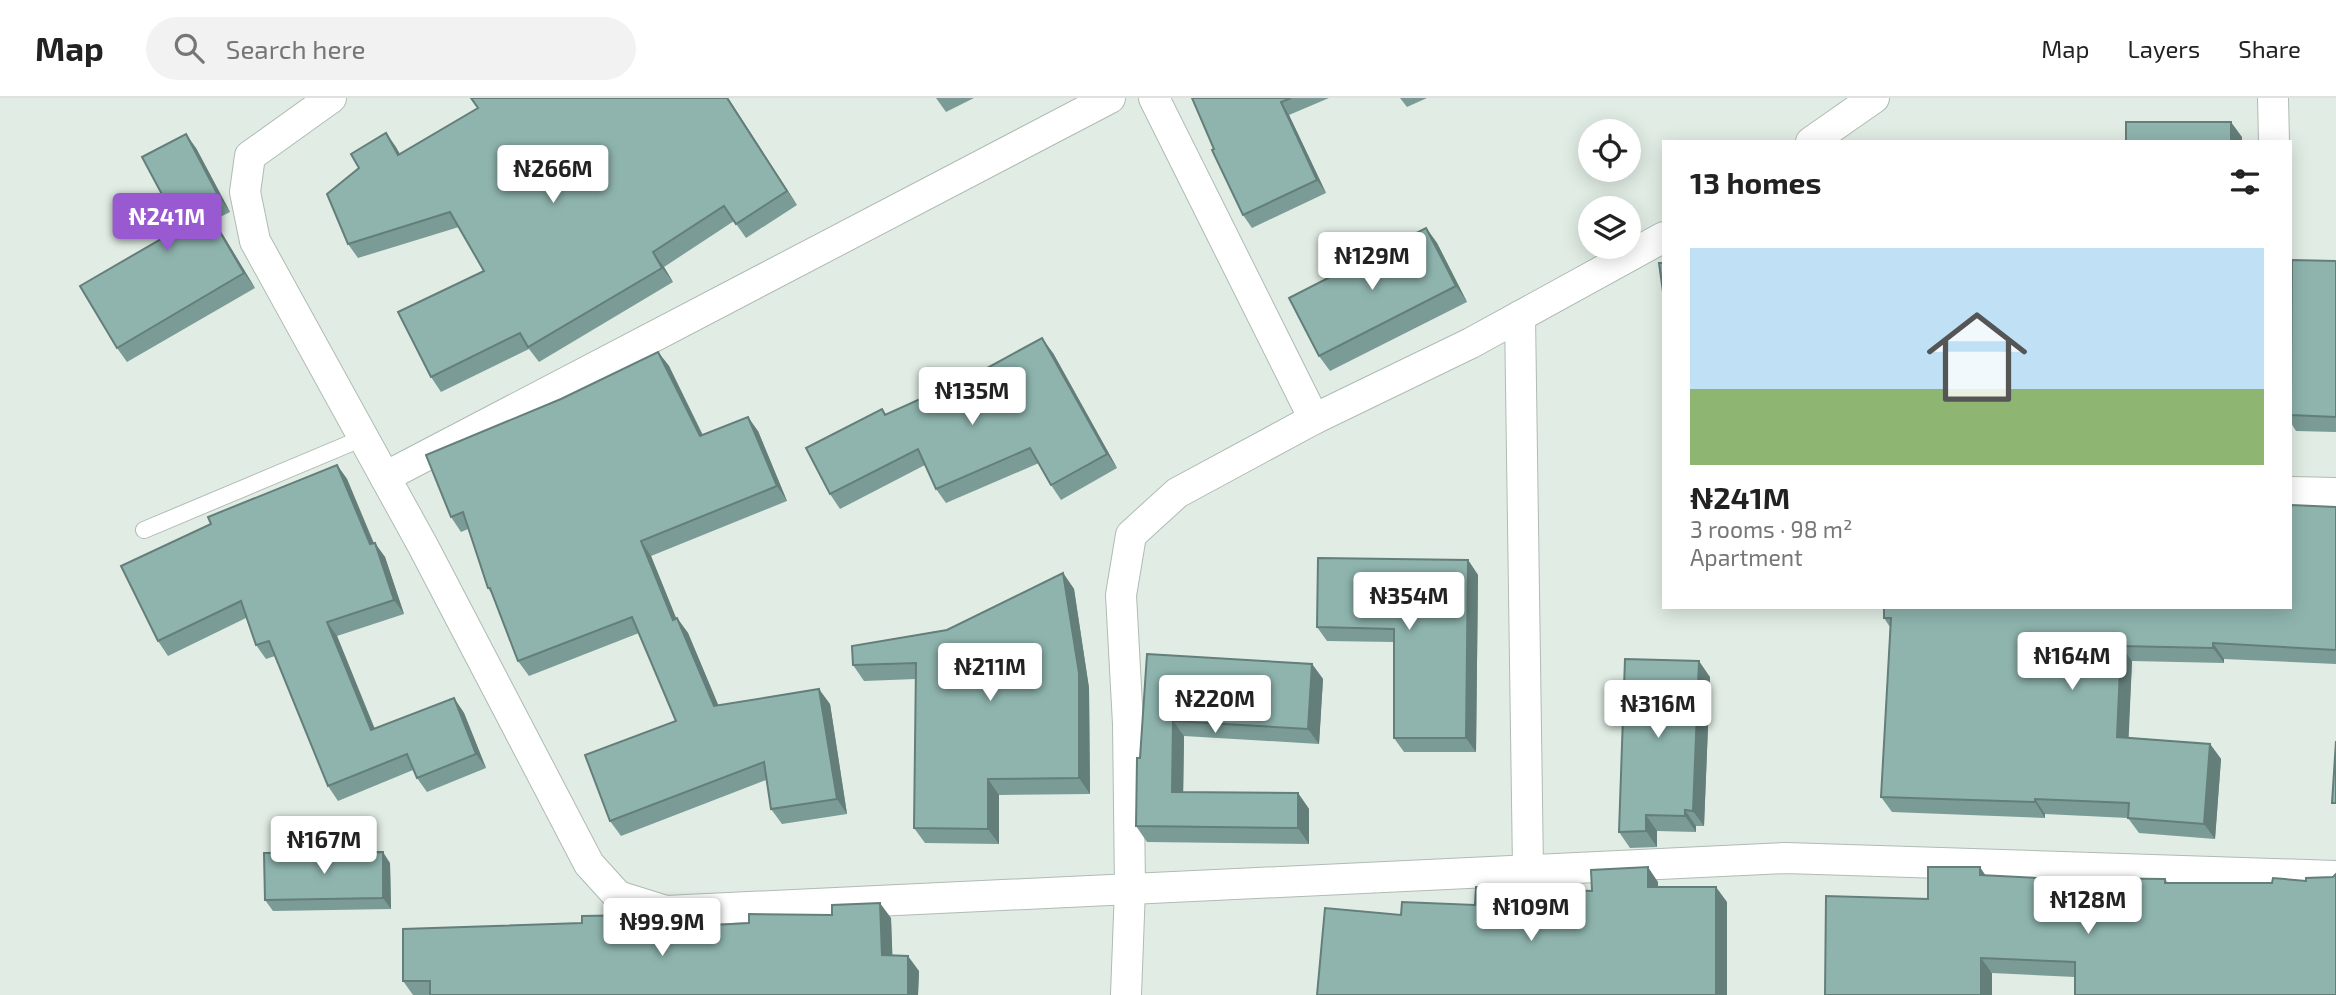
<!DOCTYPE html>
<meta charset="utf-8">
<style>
:root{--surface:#fff;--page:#f2f2f2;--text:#222;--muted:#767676;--line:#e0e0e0;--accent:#995ad1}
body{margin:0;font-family:"Exo 2",sans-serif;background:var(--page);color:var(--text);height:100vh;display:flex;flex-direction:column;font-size:26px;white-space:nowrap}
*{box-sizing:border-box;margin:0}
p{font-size:23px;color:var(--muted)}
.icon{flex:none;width:38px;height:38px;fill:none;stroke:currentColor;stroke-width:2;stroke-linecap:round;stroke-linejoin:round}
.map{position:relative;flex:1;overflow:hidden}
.drawer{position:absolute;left:1662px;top:42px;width:630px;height:469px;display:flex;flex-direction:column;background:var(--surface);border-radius:0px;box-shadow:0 4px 18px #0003}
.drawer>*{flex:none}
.fabs{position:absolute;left:1578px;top:21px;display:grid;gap:14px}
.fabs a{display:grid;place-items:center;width:63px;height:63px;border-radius:50%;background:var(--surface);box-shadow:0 4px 18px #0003;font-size:35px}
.price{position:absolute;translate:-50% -60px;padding:0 16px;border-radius:7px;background:#fff;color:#222;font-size:23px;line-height:46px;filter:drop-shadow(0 2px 4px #0008)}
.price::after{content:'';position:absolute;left:50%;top:42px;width:21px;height:16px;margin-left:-10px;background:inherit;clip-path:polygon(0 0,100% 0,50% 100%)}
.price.on{background:var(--accent);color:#fff}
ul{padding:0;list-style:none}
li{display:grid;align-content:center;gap:14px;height:371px;padding:0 28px}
li span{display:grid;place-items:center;height:217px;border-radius:0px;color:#555}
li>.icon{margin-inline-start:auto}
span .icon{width:126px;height:126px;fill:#fffc;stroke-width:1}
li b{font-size:30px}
h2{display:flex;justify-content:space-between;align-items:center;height:84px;padding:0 28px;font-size:30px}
header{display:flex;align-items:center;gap:42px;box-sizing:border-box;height:98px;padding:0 35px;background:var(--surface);border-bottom:2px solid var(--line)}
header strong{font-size:33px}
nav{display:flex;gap:38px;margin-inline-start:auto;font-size:24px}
.search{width:490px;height:63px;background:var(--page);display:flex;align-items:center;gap:18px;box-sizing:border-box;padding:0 24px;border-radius:38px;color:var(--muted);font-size:26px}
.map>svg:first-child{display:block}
</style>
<header>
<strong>Map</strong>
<div class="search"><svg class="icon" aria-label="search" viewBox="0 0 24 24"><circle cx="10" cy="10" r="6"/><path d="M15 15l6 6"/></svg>Search here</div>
<nav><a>Map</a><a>Layers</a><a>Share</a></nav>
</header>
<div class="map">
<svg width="2336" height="897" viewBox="0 0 2336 897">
<rect width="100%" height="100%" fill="#e1ede4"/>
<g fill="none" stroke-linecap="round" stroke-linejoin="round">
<defs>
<path id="service" d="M144,432L363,340"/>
<g id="minor">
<path d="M331,0L250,58L245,94L255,143L423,448L589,766L618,798L666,813L1786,760L2336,778"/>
<path d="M1154,0L1314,321"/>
<path d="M2273,0L2274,44"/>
<path d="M1811,44L1874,0"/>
<path d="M1520,218L1528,771"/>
<path d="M385,379L1110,0"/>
<path d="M2291,394L2336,395"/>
<path d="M1126,897L1130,790L1128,626L1121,497L1131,437L1177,395L1314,321L1471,245L1664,139"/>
</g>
</defs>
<use href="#service" stroke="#afbbb3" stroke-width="18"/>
<use href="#minor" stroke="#afbbb3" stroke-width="32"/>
<use href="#service" stroke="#fff" stroke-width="16"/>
<use href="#minor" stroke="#fff" stroke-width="30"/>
</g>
<g fill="#7b9b96">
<path d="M471,0H728L797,107L746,140L734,123L664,169L673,184L539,264L529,251L441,294L431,279L484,173L459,129L358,160L348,146L359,70L386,35L400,56L478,10Z"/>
<path d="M936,0H974L946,14Z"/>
<path d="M1192,0H1329L1289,17L1326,95L1252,130L1243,117Z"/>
<path d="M1400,0H1427L1407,9Z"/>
<path d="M196,50L230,114L214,122L255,190L127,264L117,250L180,130Z"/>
<path d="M1426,130L1437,145L1467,204L1330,273L1319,258Z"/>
<path d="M2336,163V334L2296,333L2291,325V183Z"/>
<path d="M658,254L669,268L703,337L758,333L787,403L651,458L676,520H677L688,535L718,607L830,606L847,716L782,726L771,711L766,682L621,738L610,723L676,623L639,535L529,578L518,563L493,498L488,490L468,431L461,434L451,419L561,301Z"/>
<path d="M1053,255L1117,370L1061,402L1051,387L1039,365L946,405L936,391L925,367L840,411L830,396L882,311L886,316Z"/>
<path d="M337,367L347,381L374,445L385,459L404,516L337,538L375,631L454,600L464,615L486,670L427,694L417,680L413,672L338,703L328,688L275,558L266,561L256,547L246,520L168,558L158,543Z"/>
<path d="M2336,409V566L2224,561V565L2132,563L2128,640L2210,646L2221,661L2215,741L2139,735L2128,720L2045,716V720L1892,714L1881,699L1890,529L1884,520L2291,509Z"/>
<path d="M1468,462L1478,477L1476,654H1404L1394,640V544L1327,543L1317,529Z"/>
<path d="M1063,475L1074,491L1089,590L1090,696L999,697V746L925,745L914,730L916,581L864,583L853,567L947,532Z"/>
<path d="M1147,556L1312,566L1323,581L1319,646L1184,638L1183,694L1298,695L1309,711V746L1147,744L1136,728Z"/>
<path d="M1710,579L1704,728H1696V734L1657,733V749L1630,750L1619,734Z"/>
<path d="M390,765L391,811L273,813L265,802Z"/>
<path d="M1986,778L2077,782L2165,781L2168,785L2336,897L2075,879L1992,875L1928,801Z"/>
<path d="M891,820L892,858L919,873L918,897H413L403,883L652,831Z"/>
</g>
<g fill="#647e7a">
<path d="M727,0H728L797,107L787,93Z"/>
<path d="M1281,4L1289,17L1326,95L1317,82Z"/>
<path d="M2231,24L2242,39V44H2231Z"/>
<path d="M386,35L396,49L408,71L398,57Z"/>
<path d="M186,36L196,50L230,114L219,99Z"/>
<path d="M204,107L214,122L255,190L244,175Z"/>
<path d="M1426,130L1437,145L1467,204L1456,188Z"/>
<path d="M653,154L664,169L673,184L662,170Z"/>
<path d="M1042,240L1053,255L1117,370L1107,356Z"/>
<path d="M658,254L669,268L710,353L700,338Z"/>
<path d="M748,319L758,333L787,403L777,388Z"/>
<path d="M337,367L347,381L380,461L370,446Z"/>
<path d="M641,443L651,458L683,537L673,522Z"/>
<path d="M375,445L385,459L404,516L394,502Z"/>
<path d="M1468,462L1478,477L1476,654L1466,640Z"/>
<path d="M1063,475L1074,491L1089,590L1090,696L1079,680Z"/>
<path d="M677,520L688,535L725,623L714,608Z"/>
<path d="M327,524L337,538L381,647L371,632Z"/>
<path d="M2213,545L2224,561V565L2213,550Z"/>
<path d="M2121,548L2132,563L2128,654L2117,639Z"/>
<path d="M1699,563L1710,579L1704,728L1693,713Z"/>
<path d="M1312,566L1323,581L1319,646L1308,631Z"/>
<path d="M819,591L830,606L847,716L837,701Z"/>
<path d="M454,600L464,615L486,670L476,656Z"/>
<path d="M1173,623L1184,638L1183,710L1172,694Z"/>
<path d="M2210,646L2221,661L2215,741L2204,726Z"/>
<path d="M988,681L999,697V746L988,731Z"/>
<path d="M1298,695L1309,711V746L1298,730Z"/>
<path d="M2035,701L2045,716V720L2035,704Z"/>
<path d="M1685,712L1696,728V734L1685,718Z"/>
<path d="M1646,717L1657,733V749L1646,733Z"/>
<path d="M383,754L390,765L391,811L383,800Z"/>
<path d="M1648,769L1658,784V803L1648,789Z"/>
<path d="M1980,769L1990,784L1980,777Z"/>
<path d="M1716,789L1727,804V897H1716Z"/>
<path d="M880,805L891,820L893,872L882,857Z"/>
<path d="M642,817L652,831H641Z"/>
<path d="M908,858L919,873L918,897H908Z"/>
<path d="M1981,860L1992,875V897H1981Z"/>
</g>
<g fill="#8fb4ae" stroke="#647e7a" stroke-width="2">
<path d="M471,0H727L787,93L736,126L724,108L653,154L662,170L528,249L520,235L431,279L398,214L484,173L450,114L348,146L327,96L359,70L351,56L386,35L398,57L478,10Z"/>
<path d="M1192,0H1291L1281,4L1317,82L1243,117L1212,52L1214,51Z"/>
<rect x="2126" y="24" width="105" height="20"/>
<path d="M186,36L219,99L204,107L244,175L117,250L80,188L180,130L142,59Z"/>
<path d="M1426,130L1456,188L1319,258L1289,200Z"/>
<path d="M2292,162L2336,163V319L2291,317Z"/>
<path d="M1659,165H1664V201Z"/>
<path d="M1042,240L1107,356L1051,387L1030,350L936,391L918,351L830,396L806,350L882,311L885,317L980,274Z"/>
<path d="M658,254L700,338L748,319L777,388L641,443L673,522L677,520L714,608L819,591L837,701L771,711L764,664L610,723L585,657L676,623L632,519L518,563L490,490H488L463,414L451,419L426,357L561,301Z"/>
<path d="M337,367L370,446L375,445L394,502L327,524L371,632L454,600L476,656L417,680L407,656L328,688L269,543L256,547L241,503L158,543L121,468L211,426L208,419Z"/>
<path d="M2291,407L2336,409V552L2213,545V550L2121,548L2117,639L2210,646L2204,726L2128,720L2129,705L2035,701V704L1881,699L1891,520H1884V509H2291Z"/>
<path d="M1318,460L1468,462L1466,640H1394V531L1317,529Z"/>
<path d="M1063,475L1079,575V680L988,681V731L914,730L916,565L853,567L852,548L947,532Z"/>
<path d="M1147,556L1312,566L1308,631L1173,623L1172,694L1298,695V730L1136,728L1137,660H1140Z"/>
<path d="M1625,561L1699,563L1693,713L1685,712V718L1646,717V733L1619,734Z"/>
<path d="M2336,643V705H2332Z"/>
<path d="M383,754V800L265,802L264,755Z"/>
<path d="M1648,769V789H1716V897H1317L1325,810L1401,817L1402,804L1475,807L1476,789L1592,793L1591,772Z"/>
<path d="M1928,769H1980V777L2077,782V780L2165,781V785H2272L2273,780L2306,783V780L2333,779L2336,776V897H2075V864L1981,860V897H1825L1826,798L1928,801Z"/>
<path d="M880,805L882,857L908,858V897H430V883H403V831L582,825V818L642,817L641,831L749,825V816L832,817V807Z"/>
</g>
</svg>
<div class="fabs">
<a><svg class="icon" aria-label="locate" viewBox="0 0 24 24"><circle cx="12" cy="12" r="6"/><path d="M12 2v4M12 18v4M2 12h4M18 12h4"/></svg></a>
<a><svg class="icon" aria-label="layers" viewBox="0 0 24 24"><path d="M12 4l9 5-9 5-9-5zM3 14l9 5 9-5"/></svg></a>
</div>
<b class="price" style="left:553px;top:107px">₦266M</b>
<b class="price on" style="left:167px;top:155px">₦241M</b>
<b class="price" style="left:1372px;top:194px">₦129M</b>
<b class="price" style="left:972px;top:329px">₦135M</b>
<b class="price" style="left:1409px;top:534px">₦354M</b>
<b class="price" style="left:2072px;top:594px">₦164M</b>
<b class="price" style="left:990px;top:605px">₦211M</b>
<b class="price" style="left:1215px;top:637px">₦220M</b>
<b class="price" style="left:1658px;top:642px">₦316M</b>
<b class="price" style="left:324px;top:778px">₦167M</b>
<b class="price" style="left:2088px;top:838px">₦128M</b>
<b class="price" style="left:1531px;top:845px">₦109M</b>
<b class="price" style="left:662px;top:860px">₦99.9M</b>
<section class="drawer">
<h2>13 homes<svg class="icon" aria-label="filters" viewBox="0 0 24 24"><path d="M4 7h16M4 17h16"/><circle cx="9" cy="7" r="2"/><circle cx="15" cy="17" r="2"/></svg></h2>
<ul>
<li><span style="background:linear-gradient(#bfe0f5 65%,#8fb573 0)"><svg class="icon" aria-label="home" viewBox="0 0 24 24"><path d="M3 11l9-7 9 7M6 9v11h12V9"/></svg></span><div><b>₦241M</b><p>3 rooms · 98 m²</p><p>Apartment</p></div></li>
</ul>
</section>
</div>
